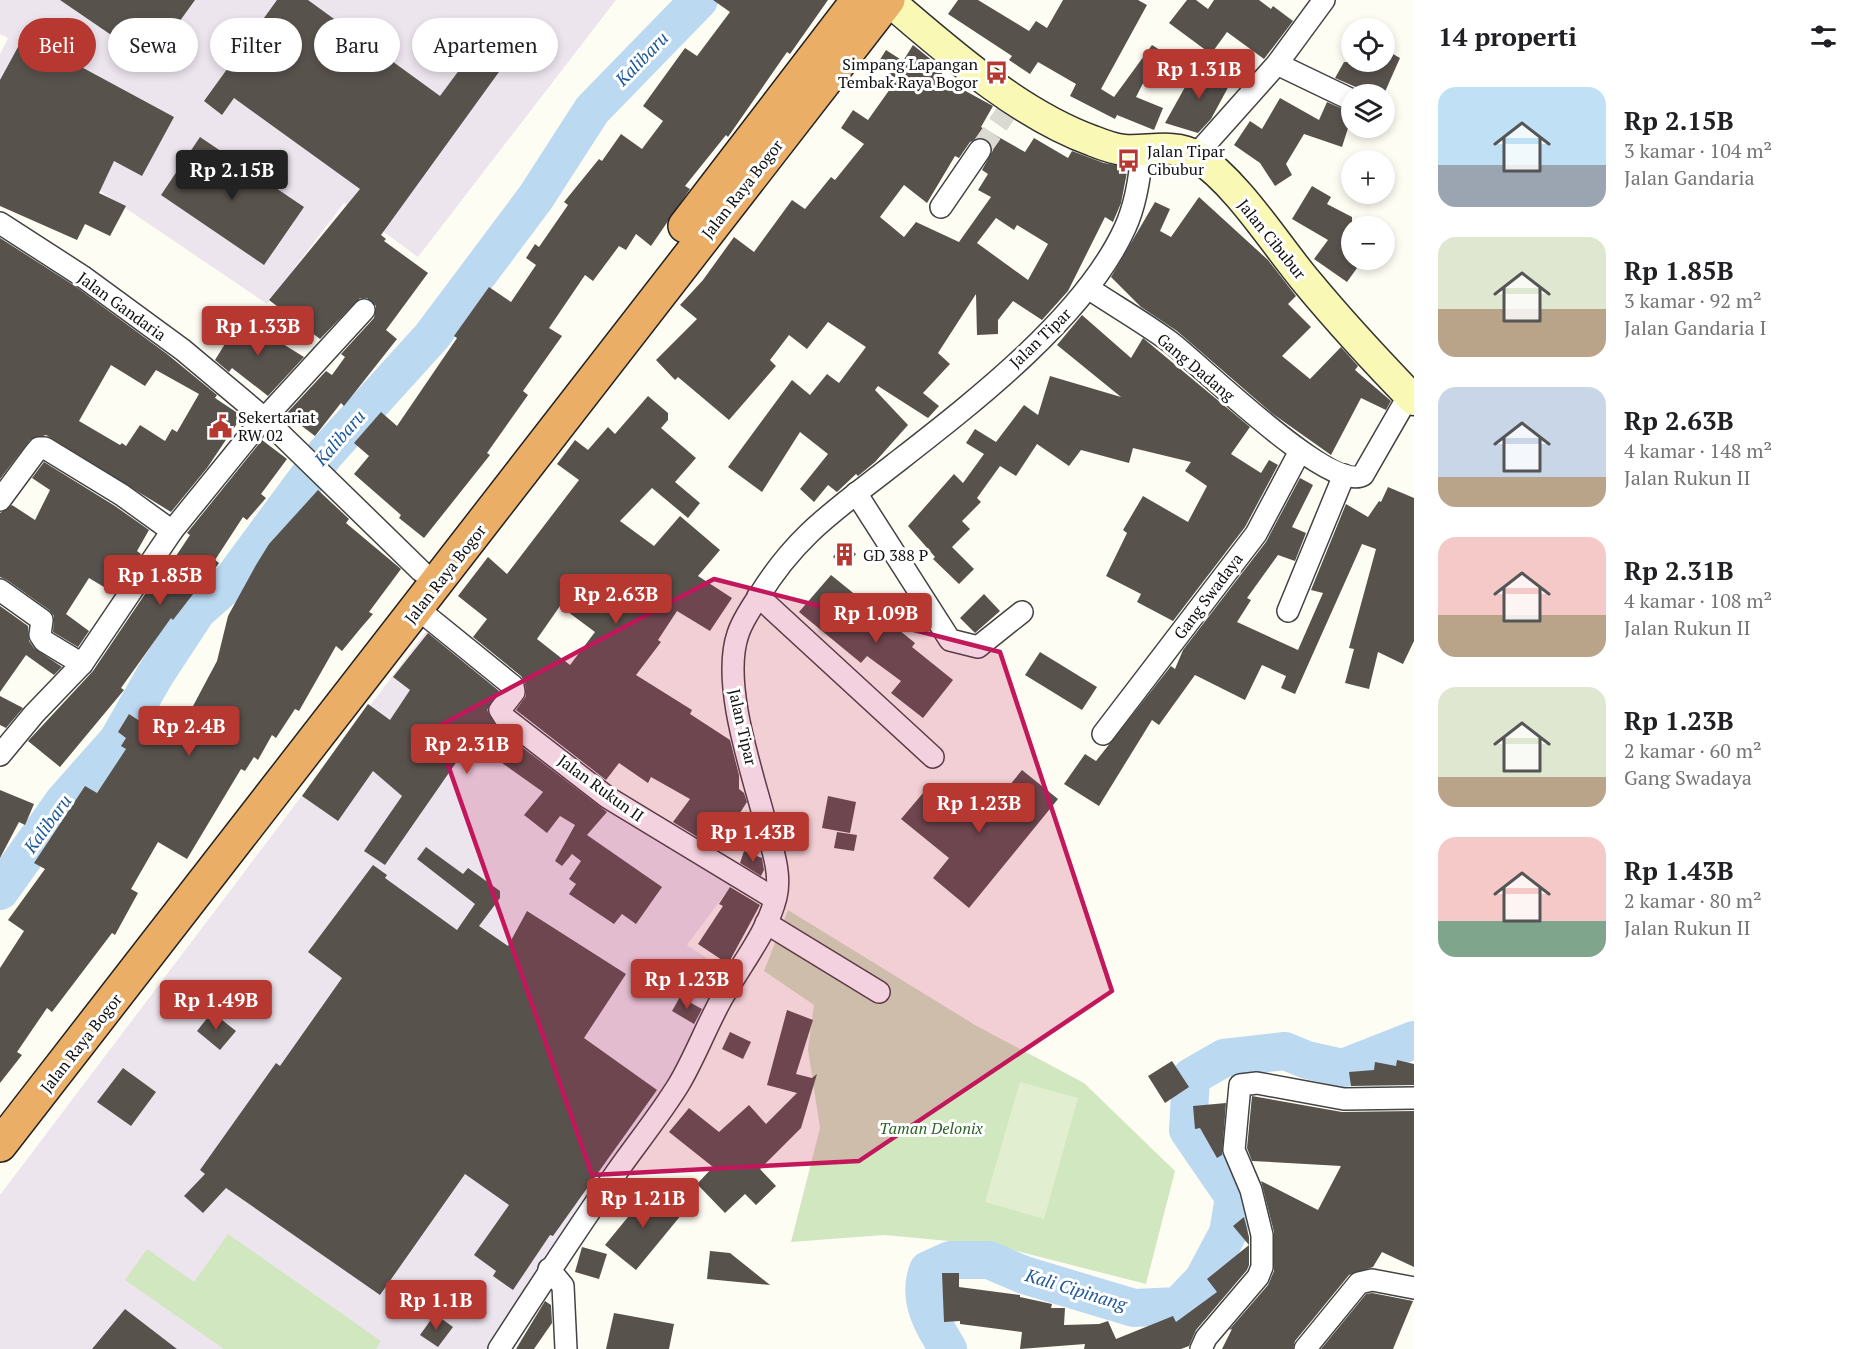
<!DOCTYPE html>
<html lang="id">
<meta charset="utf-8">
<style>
:root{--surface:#fff;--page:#f2f2f2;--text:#202124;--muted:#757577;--accent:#b73731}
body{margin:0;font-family:"PT Serif",serif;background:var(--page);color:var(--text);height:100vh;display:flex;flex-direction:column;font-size:22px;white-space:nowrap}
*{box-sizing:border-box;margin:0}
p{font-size:20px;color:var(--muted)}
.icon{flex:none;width:33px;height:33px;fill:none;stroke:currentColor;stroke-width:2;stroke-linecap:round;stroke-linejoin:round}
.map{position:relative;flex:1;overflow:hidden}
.sheet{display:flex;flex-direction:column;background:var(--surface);width:450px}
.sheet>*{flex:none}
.guide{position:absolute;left:18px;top:18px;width:570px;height:54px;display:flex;gap:12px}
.buttons{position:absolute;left:1341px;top:18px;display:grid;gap:12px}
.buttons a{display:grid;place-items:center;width:54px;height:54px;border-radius:50%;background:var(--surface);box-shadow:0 3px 9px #0003;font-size:30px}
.price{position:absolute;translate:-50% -51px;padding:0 14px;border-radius:6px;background:var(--accent);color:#fff;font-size:20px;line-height:39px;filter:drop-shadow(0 2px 3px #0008)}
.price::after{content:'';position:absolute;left:50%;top:36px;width:18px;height:14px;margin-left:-9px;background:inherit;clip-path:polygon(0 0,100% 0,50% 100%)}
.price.on{background:#222;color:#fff}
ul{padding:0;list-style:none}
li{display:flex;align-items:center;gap:18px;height:150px;padding:0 24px}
li span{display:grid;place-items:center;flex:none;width:168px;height:120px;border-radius:18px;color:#555}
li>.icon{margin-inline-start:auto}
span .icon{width:72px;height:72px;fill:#fffc;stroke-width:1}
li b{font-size:26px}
h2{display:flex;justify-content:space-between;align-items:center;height:72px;padding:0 24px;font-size:26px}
.pill{padding:0 21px;border-radius:27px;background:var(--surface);box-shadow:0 3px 9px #0003;font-size:21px;line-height:54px}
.pill.on{background:var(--accent);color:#fff}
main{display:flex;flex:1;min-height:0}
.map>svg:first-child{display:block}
</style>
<main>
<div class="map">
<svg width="1414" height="1349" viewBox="0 0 1414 1349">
<rect width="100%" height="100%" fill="#fefdf4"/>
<g fill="#ede5ee">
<path d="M0,0H616L418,257L344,203L267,304L0,123V54L8,38L0,34Z"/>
<path d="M434,621L536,696L515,725L731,886L687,945L726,971L662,1108L499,1349H0V1195Z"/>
</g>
<g fill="#d0e7bf">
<path d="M788,910L975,1025L1084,1083L1175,1171L1146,1284L993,1245L884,1235L791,1242L820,1128L808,1049L814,1005L764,971Z"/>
<path d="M228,1234L381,1341L376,1349H224L125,1280L147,1249L194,1282Z"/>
</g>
<path fill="#e1efd0" d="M1020,1082L1078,1098L1044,1219L985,1202Z"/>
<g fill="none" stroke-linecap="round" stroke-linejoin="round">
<g stroke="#bcd9f2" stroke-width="38">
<path d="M0,891L64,801L118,740L155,675L197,611L232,580L325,454L432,336L536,197L592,110L699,0"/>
<path d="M948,1349C932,1324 917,1298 928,1270L950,1260H989L1024,1275L1134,1308L1178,1306L1203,1280L1228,1233L1234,1197L1188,1130L1191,1077L1224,1058L1285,1051L1307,1060L1343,1068L1414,1040"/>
</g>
</g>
<g fill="#58524d" fill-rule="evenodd">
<path d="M60,0H195L169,36L180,44L161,69Z"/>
<path d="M277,0H308L440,96L477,46L504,65L381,235L386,239L384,241L428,273L386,330L397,339L344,406L341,403L315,436L286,414L326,371L332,375L345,357L341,354L374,318L376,306L367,298H360L320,339L269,300L360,189L234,98L222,115L204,101Z"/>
<path d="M713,0H828L790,54L787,52L728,137L726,135L685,186L690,189L651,246L636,234L626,250L619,246L593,281L585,275L549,328L562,336L523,391L528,395L487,453L490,455L424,538L399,518L401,515L354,474L369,456L354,443L381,412L397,426L457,338L454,336L489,287L511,302L536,265L526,258L535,244L539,247L568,205L564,202L599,159L602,161L621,134L642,149L663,121L643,106L685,48L697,56L730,12Z"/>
<path d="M958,0H978L1029,31L1036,21L1047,28L1063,0H1138L1147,5L1101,89L1114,97L1152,45L1160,50L1136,97L1163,108L1154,130L1117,115L1115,119L1070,96L1076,84L1038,62L1030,74L1009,60L1012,56L948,14Z"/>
<path d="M1187,0H1196L1208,9L1214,0H1259L1271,9L1273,6L1293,21L1264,59L1227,32L1211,54L1169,23Z"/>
<path d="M24,36L174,117L142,176L114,161L99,193L126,206L110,236L85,224L77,240L0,206V80Z"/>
<path d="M913,45L944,70L940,77L993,106L981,127L1025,152L1034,138L1068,158L1072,151L1104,163L1128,167L1121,203L1113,222L1105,217L1068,291L1042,320L1013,301L998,320V334L977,335L976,294L938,353L950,364L923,393L939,406L928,418L878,386L875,390L908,425L875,462L858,476L856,474L837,492L828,485L814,502L800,489L828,454L800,432L762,492L728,467L792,380L810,395L827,374L839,383L866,347L828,322L807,349L789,335L770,360L776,366L729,420L678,377L675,380L656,360L697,319L680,305L703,280L734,237L754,252L792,200L805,209L831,177L835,180L864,144L841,128L853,110L868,120L890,89L887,88L894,77L876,66L886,50L903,61ZM982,137L991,144L993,150L982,170L988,174L978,190L991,197L959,242L916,222L904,237L880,217L904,185L927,203L955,156L959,158L970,142ZM996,218L1014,230L1017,225L1048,244L1028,280L977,243Z"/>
<path d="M1386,50L1400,58L1384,94H1363L1358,88L1335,78L1344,62H1384Z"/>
<path d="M1199,62L1231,82L1211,119L1198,133L1165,123Z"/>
<path d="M1280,98L1319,120L1327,102L1352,113V126L1349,125L1342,147L1304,134L1286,164L1292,175L1275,186L1260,163L1234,145L1250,121L1262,129Z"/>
<path d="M200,137L304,207L264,265L161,195Z"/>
<path d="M1312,186L1331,197L1327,204L1352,217V264L1357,268L1347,282L1314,259L1328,240L1292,219Z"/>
<path d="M1199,197L1268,260L1296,296L1288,304L1311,327L1282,356L1310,379L1341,347L1358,366L1355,370L1391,401L1386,410L1361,398L1331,455L1273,414L1177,331L1141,307L1111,277L1155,202L1170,209L1160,231L1171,237Z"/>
<path d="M0,238L75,286L167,354L217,395L215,398L242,416L207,468L171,512L46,435L30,440L0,479ZM111,365L145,386L156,370L199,394L177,432L172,429L165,441L140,425L126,446L122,443L120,445L79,421Z"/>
<path d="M1082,315L1131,358L1143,338L1250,427L1231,454L1261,473L1269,460L1278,465L1245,527L1173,621L1137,602L1141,594L1106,576L1127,533L1123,530L1143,496L1188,522L1207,486L1185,471L1191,462L1133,448L1129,463L1081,450L1069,466L1037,444L1016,476L1000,466L977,498L981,502L962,521L970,529L952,547L974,569L959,584L933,559L935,557L908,526L954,474L963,483L984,454L966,443L975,429L996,442L1024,405L1038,415L1050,376L1121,397L1057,345Z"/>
<path d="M241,318L304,357L268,396L232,368L229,372L215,360Z"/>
<path d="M648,396L668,413V420L661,428L696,458L675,482L700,503L688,518L652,488L620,521L654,546L680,516L720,550L698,576L732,598L710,631L677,611L658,640L661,642L636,675L692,710L690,714L730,740L739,775V789L744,793L747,802L736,819L753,825L757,841L753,851L709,834L704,841L673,822L690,799L651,777L648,783L619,763L606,780L516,710L526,696L525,683L521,676L473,637L487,619L458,596L488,557L507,574L579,480L557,464L575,440L588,450L608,427L615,434ZM560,606L595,632L570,665L537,639Z"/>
<path d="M262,440L287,459L261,494L266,498L247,520L243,517L215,560L219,563L199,591L197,589L173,620L171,618L121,688L124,690L60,767L28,741L93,671L164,566L168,568L190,535L187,533Z"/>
<path d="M44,462L115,506L149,530L137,551L141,554L126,576L114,570L104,587L89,578L66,614L89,631L78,647L53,632L54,616L49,610L7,580L0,577V513L12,505L35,520L50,490L32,478Z"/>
<path d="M1300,478L1313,485L1292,527L1306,533L1295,561L1278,555L1247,598L1251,600L1237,622L1298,650L1323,593L1311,590L1346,504L1368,517L1379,501L1381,502L1388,487L1414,498V641L1403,664L1378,652L1369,689L1345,683L1354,649L1349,648L1376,549L1362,544L1295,694L1281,688L1286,676L1262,665L1245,700L1195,675L1159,725L1152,720L1099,806L1064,784L1085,754L1096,761L1171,666L1175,669L1183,650L1266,542Z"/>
<path d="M318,490L349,519L346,523L401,569L369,612L373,614L360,629L342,651L336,646L299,711L295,709L276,738L272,735L258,760L254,757L245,771L241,769L187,859L158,842L131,889L138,893L115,935L112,933L52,1012L47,1008L17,1052L22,1055L0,1083V968L24,931L8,920L45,869L34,863L85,786L97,793L126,749L121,746L126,738L118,732L129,714L167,739L179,718L185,721L217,661L228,616L256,565L269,544Z"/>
<path d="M843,543L856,554L846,567L833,557Z"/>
<path d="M831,575L915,643L912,647L953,680L923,718L891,693L901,681L867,656L861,663L799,612Z"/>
<path d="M984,594L1000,611L975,633L960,618Z"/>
<path d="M0,606L28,626L29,641L34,648L62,667L54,675L26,655L0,692Z"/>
<path d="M428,633L499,691L487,710L497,728L607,812L587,835L662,887L636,924L622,914L614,924L569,894L576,884L569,879L581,861L572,854L562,866L555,861L575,825L560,816L547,833L524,815L543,792L471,741L385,865L364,851L402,796L373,771L338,821L302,796L368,704L390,720L410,690L393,677Z"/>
<path d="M1040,652L1097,687L1082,710L1025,675Z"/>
<path d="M0,696L23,708L6,728L0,725Z"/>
<path d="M1022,770L1058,799L969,908L933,878L949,858L901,819L929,786L977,825Z"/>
<path d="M0,790L34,804L25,825L19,822L0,858Z"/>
<path d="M828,796L856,802L850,833L822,828Z"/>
<path d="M837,832L857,835L854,851L834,848Z"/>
<path d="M426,847L463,874L468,868L500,891V898L479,926L508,946L527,911L626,974L584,1038L657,1090L553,1236L550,1235L513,1290L493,1276L496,1271L474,1255L509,1205L465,1174L380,1295L226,1188L203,1213L184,1196L205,1174L200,1170L276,1063L280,1066L342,978L308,952L373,865L387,875L385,878L457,930L475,904L417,859Z"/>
<path d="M744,851L762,858L764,870L761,876L740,863Z"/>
<path d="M730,887L760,905L728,964L698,944L723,906L719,904Z"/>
<path d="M680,997L702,1009L694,1024L672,1011Z"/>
<path d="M787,1010L813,1020L796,1074L812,1078L817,1074L801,1128L760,1169L776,1186L756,1205L745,1194L725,1213L697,1184L713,1167L669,1132L689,1108L719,1132L749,1105L766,1124L797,1093L767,1085Z"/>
<path d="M212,1012L236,1031L220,1050L197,1031Z"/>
<path d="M730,1032L751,1042L743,1059L722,1049Z"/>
<path d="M1397,1060L1414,1064V1085L1351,1086L1349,1072L1374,1070L1375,1062L1396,1066Z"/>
<path d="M1172,1061L1189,1087L1165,1103L1148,1076Z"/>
<path d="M123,1068L156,1092L131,1126L97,1102Z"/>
<path d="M1252,1096L1342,1112L1414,1111V1267L1382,1252L1373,1267L1349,1275L1295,1341L1293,1349H1222L1232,1329L1229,1330L1268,1285L1274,1271V1232L1261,1181L1318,1210L1341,1166L1252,1161L1247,1148Z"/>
<path d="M1226,1103L1222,1155L1217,1158L1200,1128L1195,1129L1193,1106Z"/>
<path d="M651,1189L682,1214L636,1270L605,1245Z"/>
<path d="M1244,1217L1249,1237V1265L1247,1270L1196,1330L1189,1346L1181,1349H1084L1085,1344L1020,1349L1022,1332L960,1324V1321L944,1322L942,1273H959V1287L1020,1295V1297L1052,1304L1051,1308H1065L1064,1325L1099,1324L1108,1321L1116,1339L1173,1316L1176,1322L1217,1292L1207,1279L1249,1245L1233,1226Z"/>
<path d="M582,1247L607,1254L599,1279L575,1272Z"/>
<path d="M710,1251L730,1253L770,1285L707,1279Z"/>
<path d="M1372,1293L1413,1301L1393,1349H1321L1366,1294Z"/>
<path d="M545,1301L551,1305L552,1323L534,1349H516Z"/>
<path d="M125,1309L177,1349H92Z"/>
<path d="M614,1313L674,1324L669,1349H606Z"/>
<path d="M435,1314L453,1327L438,1347L420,1335Z"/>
</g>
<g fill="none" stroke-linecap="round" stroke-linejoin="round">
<path stroke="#dad9d2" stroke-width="21" stroke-dasharray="21 10" stroke-linecap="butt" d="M980,150L1008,110"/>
<defs>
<g id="street">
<path d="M1277,64L1352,100"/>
<path d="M1195,156L1277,64L1324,0"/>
<path d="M941,207L980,150"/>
<path d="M0,223L82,276L183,350L264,418L421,571"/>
<path d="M1088,288C1115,306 1143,322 1169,341C1200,364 1330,494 1363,475L1409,395"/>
<path d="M856,493L950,640L978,647L1022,612"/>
<path d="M0,500L34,454L39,448H45L122,495L172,531"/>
<path d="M0,590L42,620L40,635L44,641L82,664"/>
<path d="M758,596L933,757"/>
<path d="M418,609L513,686L514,692L500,710L505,718L607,797L775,899"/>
<path d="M1288,611L1344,475"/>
<path d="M1103,734L1256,534L1300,451"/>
<path d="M0,755L34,714L82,664L172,531L254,430L364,310"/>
<path d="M766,923L879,992"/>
<path d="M549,1269L563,1286L566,1349"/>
<path d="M499,1349C537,1290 576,1231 616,1173C637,1143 660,1115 679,1084C695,1057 706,1027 721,1000C739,967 767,934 776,897C781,876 774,854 768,833C755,779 720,686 738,634C742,621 751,608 759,596C797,534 837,509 893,465C970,405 1084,318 1125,228C1136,204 1140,177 1142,151"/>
<path d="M1201,1349L1206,1338L1258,1277L1262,1267V1235L1251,1190L1234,1150L1240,1085L1257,1083L1344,1099L1414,1098"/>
<path d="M1305,1349L1359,1283L1372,1280L1414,1288"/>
</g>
<path id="secondary" d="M888,0C948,51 1018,114 1093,141C1103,145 1114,149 1124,150C1147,152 1174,143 1196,156C1238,183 1275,244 1307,282C1341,323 1377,362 1414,400"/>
<g id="highway">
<path d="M685,226L858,0"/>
<path d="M0,1145L888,0"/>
</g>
</defs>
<use href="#street" stroke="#434343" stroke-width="24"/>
<use href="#secondary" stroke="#323232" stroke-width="33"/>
<use href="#highway" stroke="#212121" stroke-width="36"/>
<use href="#street" stroke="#fff" stroke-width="21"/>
<use href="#secondary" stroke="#f9f8b4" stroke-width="30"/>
<use href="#highway" stroke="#eaae66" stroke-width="33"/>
</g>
<path fill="#c2185b" fill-opacity="0.2" stroke="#c2185b" stroke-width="4.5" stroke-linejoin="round" d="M714,579L1000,652L1112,991L859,1161L592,1175L435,728Z"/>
<defs>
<symbol id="bus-bare" viewBox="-9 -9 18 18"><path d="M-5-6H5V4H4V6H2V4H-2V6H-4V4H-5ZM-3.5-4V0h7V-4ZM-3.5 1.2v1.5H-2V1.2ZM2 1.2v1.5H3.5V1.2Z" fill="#b73731" stroke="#fff" stroke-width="2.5" paint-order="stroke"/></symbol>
<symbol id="civic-bare" viewBox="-9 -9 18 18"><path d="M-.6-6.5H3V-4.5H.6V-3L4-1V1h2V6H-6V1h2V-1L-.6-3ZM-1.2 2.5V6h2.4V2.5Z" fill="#b73731" stroke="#fff" stroke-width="2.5" paint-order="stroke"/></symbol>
<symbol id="building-bare" viewBox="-9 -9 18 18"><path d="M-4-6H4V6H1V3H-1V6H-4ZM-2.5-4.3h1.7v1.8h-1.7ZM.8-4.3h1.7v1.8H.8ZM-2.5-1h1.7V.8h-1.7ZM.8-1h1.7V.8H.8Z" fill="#b73731" stroke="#fff" stroke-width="2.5" paint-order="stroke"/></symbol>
</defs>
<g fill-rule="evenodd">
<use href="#bus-bare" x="980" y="56" width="33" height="33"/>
<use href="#bus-bare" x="1112" y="144" width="33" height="33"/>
<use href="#civic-bare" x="204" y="410" width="33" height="33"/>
<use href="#building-bare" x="828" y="538" width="33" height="33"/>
</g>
<g text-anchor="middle" stroke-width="6" stroke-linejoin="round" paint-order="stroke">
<g font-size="16" fill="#101010" stroke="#fff" text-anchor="start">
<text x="978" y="70" text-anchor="end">Simpang Lapangan<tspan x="978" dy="18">Tembak Raya Bogor</tspan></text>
<text x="1147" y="157">Jalan Tipar<tspan x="1147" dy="18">Cibubur</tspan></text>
<text x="238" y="423">Sekertariat<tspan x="238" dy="18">RW 02</tspan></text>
<text x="863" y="561">GD 388 P</text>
</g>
<g font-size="16" fill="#101010" stroke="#fff">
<text transform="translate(742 189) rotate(-52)" y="6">Jalan Raya Bogor</text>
<text transform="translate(1272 239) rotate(51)" y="6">Jalan Cibubur</text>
<text transform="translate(122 306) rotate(36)" y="6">Jalan Gandaria</text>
<text transform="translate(1040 338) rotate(-44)" y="6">Jalan Tipar</text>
<text transform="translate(1196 367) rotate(40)" y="6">Gang Dadang</text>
<text transform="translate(445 574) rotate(-52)" y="6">Jalan Raya Bogor</text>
<text transform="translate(1208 596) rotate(-53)" y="6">Gang Swadaya</text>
<text transform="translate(743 727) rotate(77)" y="6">Jalan Tipar</text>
<text transform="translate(601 788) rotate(36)" y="6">Jalan Rukun II</text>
<text transform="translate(81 1043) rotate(-52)" y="6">Jalan Raya Bogor</text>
</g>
<g font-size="16" font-style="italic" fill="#2b6424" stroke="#fff">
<text x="931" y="1134">Taman Delonix</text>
</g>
<g font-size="18" font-style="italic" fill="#215a9a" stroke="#fff">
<text transform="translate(642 59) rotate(-46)" y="6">Kalibaru</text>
<text transform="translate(340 438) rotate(-49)" y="6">Kalibaru</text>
<text transform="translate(48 824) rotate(-54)" y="6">Kalibaru</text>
<text transform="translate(1076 1290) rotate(17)" y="6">Kali Cipinang</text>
</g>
</g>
</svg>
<div class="buttons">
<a><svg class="icon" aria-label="locate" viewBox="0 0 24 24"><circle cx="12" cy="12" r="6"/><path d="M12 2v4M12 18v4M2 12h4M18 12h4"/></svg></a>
<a><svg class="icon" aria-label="layers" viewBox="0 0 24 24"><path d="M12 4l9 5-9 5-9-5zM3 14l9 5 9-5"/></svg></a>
<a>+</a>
<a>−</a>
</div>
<b class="price" style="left:1199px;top:100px">Rp 1.31B</b>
<b class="price on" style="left:232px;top:201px">Rp 2.15B</b>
<b class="price" style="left:258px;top:357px">Rp 1.33B</b>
<b class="price" style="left:160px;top:606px">Rp 1.85B</b>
<b class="price" style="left:616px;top:625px">Rp 2.63B</b>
<b class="price" style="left:876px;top:644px">Rp 1.09B</b>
<b class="price" style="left:189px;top:757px">Rp 2.4B</b>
<b class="price" style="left:467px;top:775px">Rp 2.31B</b>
<b class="price" style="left:979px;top:834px">Rp 1.23B</b>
<b class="price" style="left:753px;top:863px">Rp 1.43B</b>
<b class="price" style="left:687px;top:1010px">Rp 1.23B</b>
<b class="price" style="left:216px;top:1031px">Rp 1.49B</b>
<b class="price" style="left:643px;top:1229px">Rp 1.21B</b>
<b class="price" style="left:436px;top:1331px">Rp 1.1B</b>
<div class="guide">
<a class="pill on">Beli</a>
<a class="pill">Sewa</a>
<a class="pill">Filter</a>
<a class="pill">Baru</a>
<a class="pill">Apartemen</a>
</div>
</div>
<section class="sheet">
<h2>14 properti<svg class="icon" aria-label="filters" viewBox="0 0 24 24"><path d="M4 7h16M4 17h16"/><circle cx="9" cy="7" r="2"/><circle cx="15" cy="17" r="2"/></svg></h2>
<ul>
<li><span style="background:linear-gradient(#bfe0f5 65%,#9aa5b1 0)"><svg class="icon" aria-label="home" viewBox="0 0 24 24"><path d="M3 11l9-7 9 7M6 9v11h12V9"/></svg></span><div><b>Rp 2.15B</b><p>3 kamar · 104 m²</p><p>Jalan Gandaria</p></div></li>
<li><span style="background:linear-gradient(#dfe7d0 60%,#b9a48a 0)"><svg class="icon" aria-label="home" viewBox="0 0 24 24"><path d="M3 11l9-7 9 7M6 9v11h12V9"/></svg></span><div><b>Rp 1.85B</b><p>3 kamar · 92 m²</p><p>Jalan Gandaria I</p></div></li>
<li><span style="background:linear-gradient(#c9d6e8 75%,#b9a48a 0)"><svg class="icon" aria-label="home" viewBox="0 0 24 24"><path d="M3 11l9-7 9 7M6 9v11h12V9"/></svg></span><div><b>Rp 2.63B</b><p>4 kamar · 148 m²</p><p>Jalan Rukun II</p></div></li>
<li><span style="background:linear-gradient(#f6c9c9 65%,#b9a48a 0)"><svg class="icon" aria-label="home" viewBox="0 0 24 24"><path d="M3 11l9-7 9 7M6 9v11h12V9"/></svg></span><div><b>Rp 2.31B</b><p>4 kamar · 108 m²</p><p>Jalan Rukun II</p></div></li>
<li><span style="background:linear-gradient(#dfe7d0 75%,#b9a48a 0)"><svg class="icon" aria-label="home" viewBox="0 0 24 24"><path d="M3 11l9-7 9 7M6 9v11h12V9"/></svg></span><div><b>Rp 1.23B</b><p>2 kamar · 60 m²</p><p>Gang Swadaya</p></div></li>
<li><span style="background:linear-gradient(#f6c9c9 70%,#7fa58c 0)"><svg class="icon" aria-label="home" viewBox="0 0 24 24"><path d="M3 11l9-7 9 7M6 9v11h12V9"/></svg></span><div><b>Rp 1.43B</b><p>2 kamar · 80 m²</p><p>Jalan Rukun II</p></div></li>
</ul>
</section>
</main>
